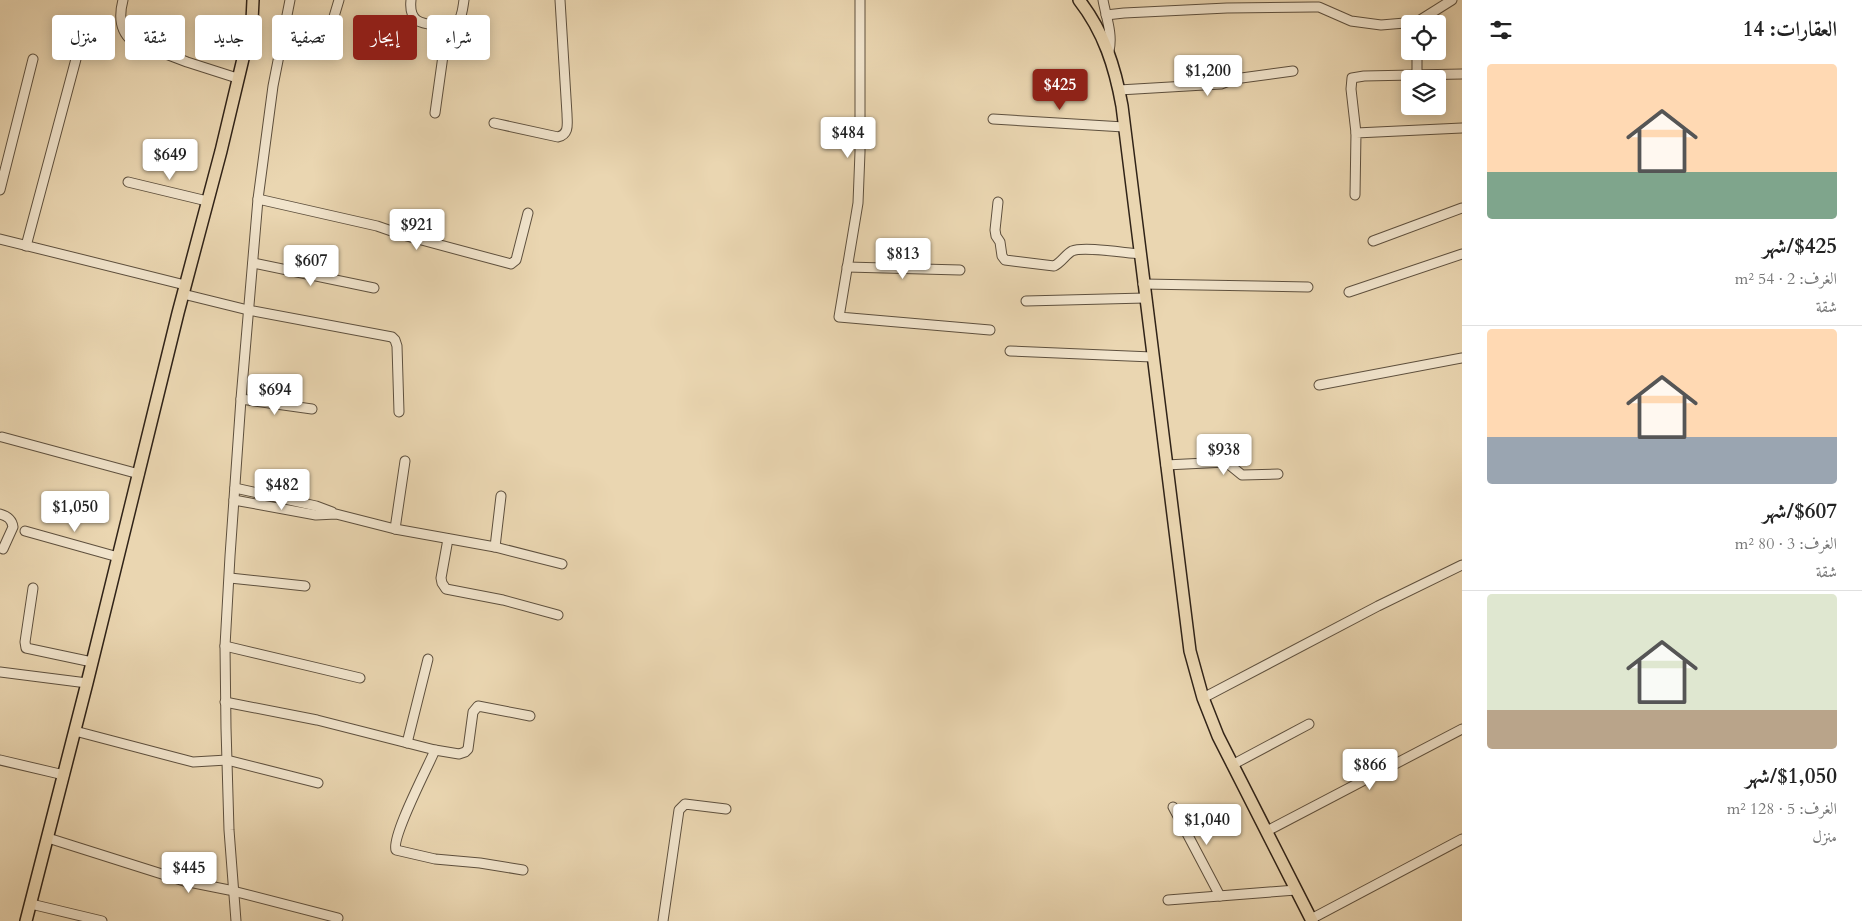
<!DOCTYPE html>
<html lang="ar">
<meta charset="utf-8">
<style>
:root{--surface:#fff;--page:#f2f2f2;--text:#222;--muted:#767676;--line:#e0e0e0;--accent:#8f2418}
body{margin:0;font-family:Cardo,Amiri,serif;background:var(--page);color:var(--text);direction:rtl;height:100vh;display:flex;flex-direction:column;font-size:19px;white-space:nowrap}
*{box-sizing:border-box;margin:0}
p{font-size:16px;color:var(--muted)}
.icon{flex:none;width:28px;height:28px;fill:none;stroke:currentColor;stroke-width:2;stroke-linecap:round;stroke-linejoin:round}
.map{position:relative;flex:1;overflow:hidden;direction:ltr}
.sheet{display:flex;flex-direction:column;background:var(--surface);width:400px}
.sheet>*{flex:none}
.hud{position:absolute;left:15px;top:15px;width:475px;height:45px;direction:rtl;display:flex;gap:10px}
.buttons{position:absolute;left:1401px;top:15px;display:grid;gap:10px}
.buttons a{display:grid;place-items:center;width:45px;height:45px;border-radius:5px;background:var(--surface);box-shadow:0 2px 12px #0003;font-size:25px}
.price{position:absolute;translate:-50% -42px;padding:0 11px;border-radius:5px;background:#fff;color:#222;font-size:16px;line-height:32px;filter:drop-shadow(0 1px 2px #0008)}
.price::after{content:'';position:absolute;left:50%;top:30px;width:15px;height:11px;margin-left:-8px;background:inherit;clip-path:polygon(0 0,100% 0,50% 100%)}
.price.active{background:var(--accent);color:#fff}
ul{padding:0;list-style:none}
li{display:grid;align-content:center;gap:10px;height:265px;padding:0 25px}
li+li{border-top:1px solid var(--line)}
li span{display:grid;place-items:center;height:155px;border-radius:5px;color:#555}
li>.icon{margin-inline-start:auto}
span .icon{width:90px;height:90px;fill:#fffc;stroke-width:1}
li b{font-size:21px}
h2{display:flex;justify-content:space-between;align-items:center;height:60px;padding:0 25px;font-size:21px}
.tag{padding:0 18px;border-radius:5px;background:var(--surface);box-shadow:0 2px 12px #0003;font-size:18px;line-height:45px}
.tag.active{background:var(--accent);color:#fff}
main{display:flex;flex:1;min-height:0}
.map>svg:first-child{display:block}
</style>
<main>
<section class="sheet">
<h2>العقارات: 14<svg class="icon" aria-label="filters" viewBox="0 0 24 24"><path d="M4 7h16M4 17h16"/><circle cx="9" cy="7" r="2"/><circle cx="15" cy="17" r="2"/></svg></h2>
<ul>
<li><span style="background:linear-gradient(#ffd9b3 70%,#7fa58c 0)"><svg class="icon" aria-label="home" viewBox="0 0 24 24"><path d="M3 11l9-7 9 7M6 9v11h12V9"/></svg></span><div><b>$425/شهر</b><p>الغرف: 2 · 54 m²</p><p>شقة</p></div></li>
<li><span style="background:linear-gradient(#ffd9b3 70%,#9aa5b1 0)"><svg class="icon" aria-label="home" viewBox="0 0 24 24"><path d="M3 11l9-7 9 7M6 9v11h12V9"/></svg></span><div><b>$607/شهر</b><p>الغرف: 3 · 80 m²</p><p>شقة</p></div></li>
<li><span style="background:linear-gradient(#dfe7d0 75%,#b9a48a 0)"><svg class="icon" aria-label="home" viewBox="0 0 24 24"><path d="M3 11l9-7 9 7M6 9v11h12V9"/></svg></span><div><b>$1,050/شهر</b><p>الغرف: 5 · 128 m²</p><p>منزل</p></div></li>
</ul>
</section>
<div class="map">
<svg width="1462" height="921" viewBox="0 0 1462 921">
<rect width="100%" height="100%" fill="#ead6b1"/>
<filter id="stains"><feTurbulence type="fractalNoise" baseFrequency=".004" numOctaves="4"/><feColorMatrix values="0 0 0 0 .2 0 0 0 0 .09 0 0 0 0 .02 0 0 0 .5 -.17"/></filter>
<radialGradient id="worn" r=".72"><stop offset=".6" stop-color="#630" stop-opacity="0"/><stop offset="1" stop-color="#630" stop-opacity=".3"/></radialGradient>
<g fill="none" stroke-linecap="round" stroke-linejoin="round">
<defs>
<g id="minor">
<path d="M123,0C119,15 119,30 132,41L187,62L237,78"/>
<path d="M411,0C408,27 427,23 447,27L435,113"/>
<path d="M860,0V152L858,203L839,317L990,330"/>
<path d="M1103,0C1106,17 1113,34 1109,51"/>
<path d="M1106,15L1124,13L1227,8L1313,7H1319L1351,21L1381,25L1417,22L1452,0"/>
<path d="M447,27C462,24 462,13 464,0"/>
<path d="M327,40L339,0"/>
<path d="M1417,51V74"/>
<path d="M1119,90L1221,84L1234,79L1293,71"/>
<path d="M993,119L1124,127"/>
<path d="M494,123L558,137C570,134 567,123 567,114L560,0"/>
<path d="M1356,133L1351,89L1352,78L1364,76L1462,74"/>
<path d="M128,182L207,201"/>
<path d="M0,190L33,59"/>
<path d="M1355,195L1356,133L1462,128"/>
<path d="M258,199L377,226L403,235L511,264L516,260L528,213"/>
<path d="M998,202L995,230L996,236L1000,242L1002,256L1005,260L1054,266C1061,263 1066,254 1072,251C1084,246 1125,253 1140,254"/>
<path d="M0,239L185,285"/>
<path d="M1373,241L1462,208"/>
<path d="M26,246L76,59"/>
<path d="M253,263L374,288"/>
<path d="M847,267L960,270"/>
<path d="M1143,284L1308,287"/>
<path d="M1349,292L1462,254"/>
<path d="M183,294L248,310L392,337L395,340L397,346L399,412"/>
<path d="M1026,301L1145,298"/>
<path d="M1010,351L1152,357"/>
<path d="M1319,385L1462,358"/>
<path d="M241,399L312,409"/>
<path d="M2,437L139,474"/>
<path d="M1166,465L1226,462L1242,475L1278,474"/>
<path d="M235,488L316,506L332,512"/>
<path d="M234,500L316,515L336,514L395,529L495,547L562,564"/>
<path d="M0,514C7,516 12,519 13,527L3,549"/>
<path d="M395,529L405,461"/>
<path d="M25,531L118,557"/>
<path d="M448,539L441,578L442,583L446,589L503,600L558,615"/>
<path d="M495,547L501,496"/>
<path d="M230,578L305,586"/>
<path d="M33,588L25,642L26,648L92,662"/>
<path d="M225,646L360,678"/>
<path d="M0,672L87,683"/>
<path d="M1203,698L1378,606L1462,565"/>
<path d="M225,702L317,720L435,750L459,754L465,752L468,749L473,712L478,706L530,716"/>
<path d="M75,731L193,762L227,760L318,783"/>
<path d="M407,743L428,659"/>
<path d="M435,750C428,767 391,837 396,850L435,859L480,863L523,870"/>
<path d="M0,760L64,775"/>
<path d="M1232,765L1309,724"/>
<path d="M1173,807L1220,896"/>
<path d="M1267,831L1462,729"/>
<path d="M48,838L184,881L229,890L338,918"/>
<path d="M1168,900L1296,890"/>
<path d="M31,904L102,921"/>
<path d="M1311,919L1462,839"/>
<path d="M236,921L229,830L226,728L225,646L230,556L241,399L258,199L273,86L290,0"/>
<path d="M663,921L679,810L685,804L726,809"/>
</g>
<g id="major">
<path d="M1079,0C1104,32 1115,67 1122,106L1190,651L1203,698L1218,736L1312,921"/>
<path d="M26,921L87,683L178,313L221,151L252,21L253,0"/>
</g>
</defs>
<use href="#minor" stroke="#5e503e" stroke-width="11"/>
<use href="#major" stroke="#302318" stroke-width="14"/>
<use href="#minor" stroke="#f1e4cc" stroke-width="9"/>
<use href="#major" stroke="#ead6b1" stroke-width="11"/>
</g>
<rect width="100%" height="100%" filter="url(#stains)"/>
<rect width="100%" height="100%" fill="url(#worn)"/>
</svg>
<div class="buttons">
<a><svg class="icon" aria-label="locate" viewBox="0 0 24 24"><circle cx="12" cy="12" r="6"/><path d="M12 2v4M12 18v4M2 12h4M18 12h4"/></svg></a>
<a><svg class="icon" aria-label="layers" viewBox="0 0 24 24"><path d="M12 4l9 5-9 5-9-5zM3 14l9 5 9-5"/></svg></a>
</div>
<b class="price" style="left:1208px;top:97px">$1,200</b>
<b class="price active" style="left:1060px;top:111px">$425</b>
<b class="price" style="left:848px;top:159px">$484</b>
<b class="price" style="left:170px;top:181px">$649</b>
<b class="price" style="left:417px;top:251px">$921</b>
<b class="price" style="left:903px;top:280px">$813</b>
<b class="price" style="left:311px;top:287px">$607</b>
<b class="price" style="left:275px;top:416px">$694</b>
<b class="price" style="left:1224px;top:476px">$938</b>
<b class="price" style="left:282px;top:511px">$482</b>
<b class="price" style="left:75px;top:533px">$1,050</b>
<b class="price" style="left:1370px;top:791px">$866</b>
<b class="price" style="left:1207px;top:846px">$1,040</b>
<b class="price" style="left:189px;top:894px">$445</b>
<div class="hud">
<a class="tag">شراء</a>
<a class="tag active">إيجار</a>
<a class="tag">تصفية</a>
<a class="tag">جديد</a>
<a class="tag">شقة</a>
<a class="tag">منزل</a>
</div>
</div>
</main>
